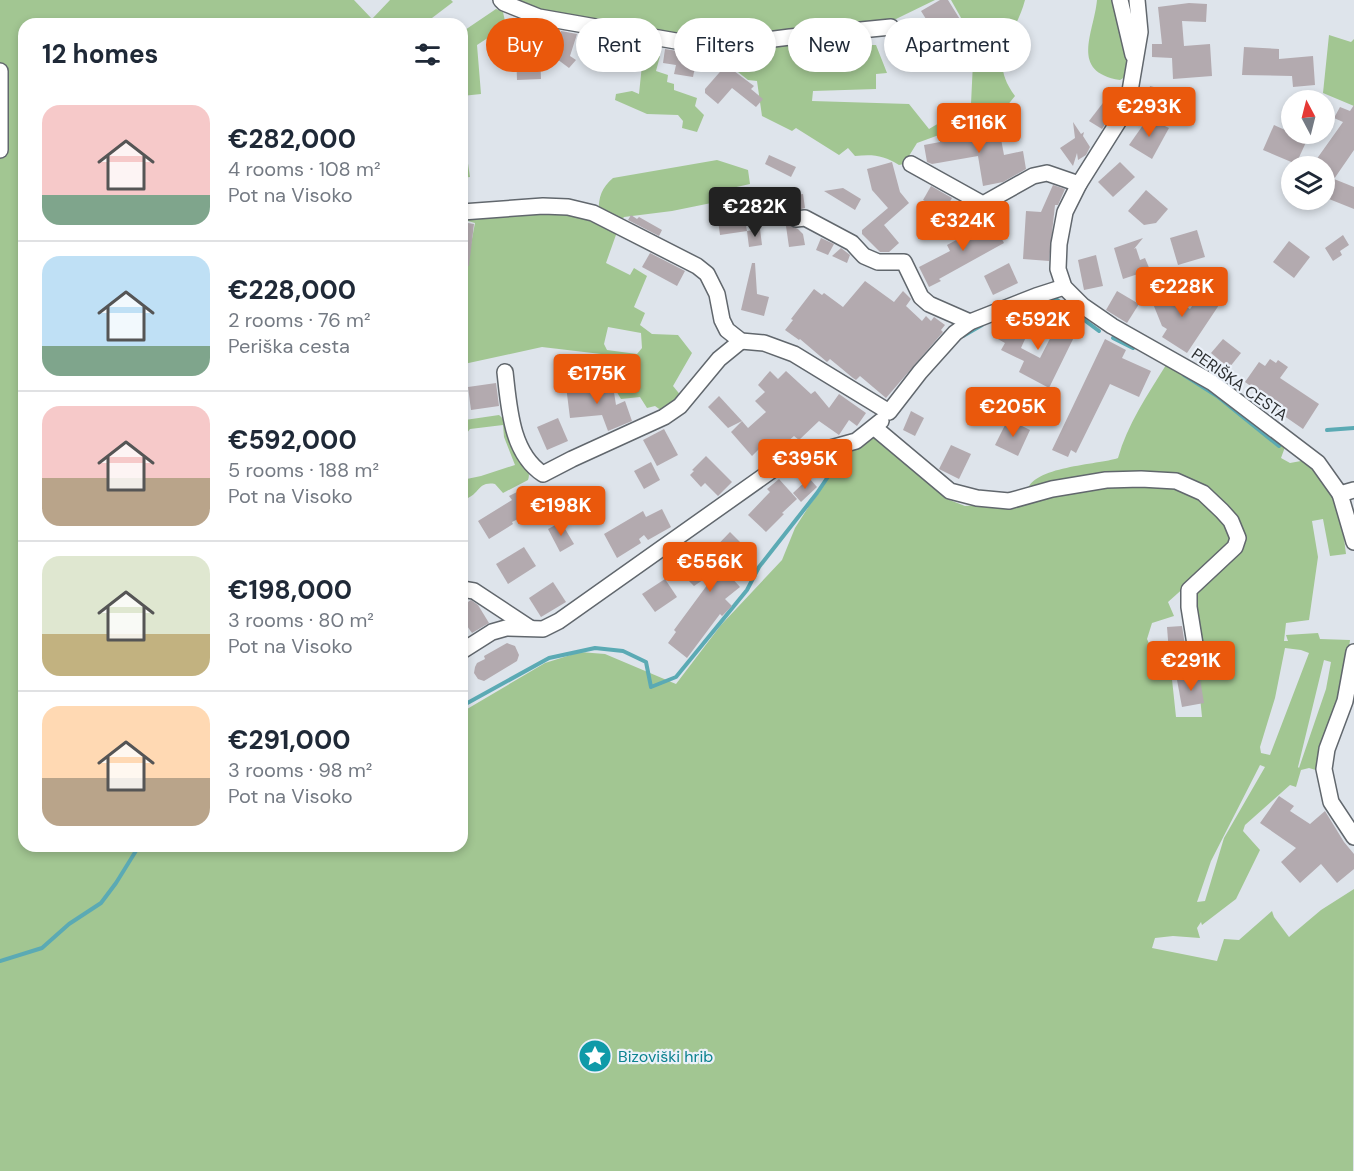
<!DOCTYPE html>
<meta charset="utf-8">
<style>
:root{--surface:#fff;--page:#f6f6f7;--text:#1f2937;--muted:#747a83;--line:#e0e1e3;--accent:#ea580c}
body{margin:0;font-family:"DM Sans",sans-serif;background:var(--page);color:var(--text);height:100vh;display:flex;flex-direction:column;font-size:22px;white-space:nowrap}
*{box-sizing:border-box;margin:0}
p{font-size:20px;color:var(--muted)}
.icon{flex:none;width:33px;height:33px;fill:none;stroke:currentColor;stroke-width:2;stroke-linecap:round;stroke-linejoin:round}
.map{position:relative;flex:1;overflow:hidden}
.side{position:absolute;left:18px;top:18px;width:450px;height:834px;display:flex;flex-direction:column;background:var(--surface);border-radius:18px;box-shadow:0 3px 9px #0003}
.side>*{flex:none}
.top-card{position:absolute;left:486px;top:18px;width:570px;height:54px;display:flex;gap:12px}
.needle{width:39px;rotate:353deg}
.tools{position:absolute;left:1281px;top:90px;display:grid;gap:12px}
.tools a{display:grid;place-items:center;width:54px;height:54px;border-radius:50%;background:var(--surface);box-shadow:0 3px 9px #0003;font-size:30px}
.price{position:absolute;translate:-50% -51px;padding:0 14px;border-radius:6px;background:var(--accent);color:#fff;font-size:20px;line-height:39px;filter:drop-shadow(0 2px 3px #0008)}
.price::after{content:'';position:absolute;left:50%;top:36px;width:18px;height:14px;margin-left:-9px;background:inherit;clip-path:polygon(0 0,100% 0,50% 100%)}
.price.active{background:#222;color:#fff}
ul{padding:0;list-style:none}
li{display:flex;align-items:center;gap:18px;height:150px;padding:0 24px}
li+li{border-top:2px solid var(--line)}
li span{display:grid;place-items:center;flex:none;width:168px;height:120px;border-radius:18px;color:#555}
li>.icon{margin-inline-start:auto}
span .icon{width:72px;height:72px;fill:#fffc;stroke-width:1}
li b{font-size:26px}
h2{display:flex;justify-content:space-between;align-items:center;height:72px;padding:0 24px;font-size:26px}
.chip{padding:0 21px;border-radius:27px;background:var(--surface);box-shadow:0 3px 9px #0003;font-size:21px;line-height:54px}
.chip.active{background:var(--accent);color:#fff}
.map>svg:first-child{display:block}
</style>
<div class="map">
<svg width="1354" height="1171" viewBox="0 0 1354 1171">
<rect width="100%" height="100%" fill="#dee4eb"/>
<g fill="#a2c692" fill-rule="evenodd">
<path d="M0,0H354L372,19L390,0H451L453,2L432,18L435,24H24V846H462V712L545,663L580,652L605,654L676,684L721,625L782,560L795,528L809,506L819,493L826,479L847,451L877,435L924,474L947,499L965,506L1015,503L1067,489L1108,483L1151,482L1179,486L1205,499L1229,525L1233,544L1168,602L1174,616L1152,623L1147,639L1158,664L1171,670L1176,717H1202L1198,677L1204,676C1202,660 1190,608 1194,595C1200,576 1236,565 1241,541C1245,527 1233,511 1223,502C1208,491 1194,481 1176,476C1169,474 1160,474 1153,474C1110,472 1069,482 1027,492C1031,466 1098,465 1118,458C1127,425 1148,394 1166,365L1203,387L1285,447L1281,458L1290,463L1301,461L1308,464L1332,496L1343,531L1346,554L1330,556L1323,519L1312,521L1318,557L1309,620L1286,623L1284,641H1288L1286,635L1318,633L1320,639L1350,640L1344,685L1322,750L1319,771L1309,768L1301,770L1296,787L1290,785L1245,825L1243,831L1260,850L1236,899L1202,925L1201,922L1197,928L1200,938L1173,936L1155,938L1152,948L1217,961L1224,939L1239,940L1272,911L1274,917L1289,937L1321,910L1354,889L1353,1171H0ZM1285,648L1301,650L1309,653L1270,755L1261,753L1260,747L1275,698ZM1324,660L1331,662L1326,689L1299,768L1298,767ZM1260,765L1265,767L1224,838L1205,901L1197,902L1211,861Z"/>
<path d="M516,0H935L896,19L874,23L717,39H692L552,14Z"/>
<path d="M951,0H1025C1015,38 986,57 1015,96L1002,112L917,143L904,164L899,165C884,155 872,154 855,156L848,148L839,155L796,128L792,131L762,116L757,81L748,80L723,60L725,52L866,34L868,45H876L887,73L876,74V89L813,91L812,101L909,104L929,129L971,104L973,62L970,53L978,48Z"/>
<path d="M1097,0H1116L1129,55L1125,77L1120,80C1069,72 1094,33 1097,0Z"/>
<path d="M496,9L503,12L506,26L477,45L481,94L462,96V32Z"/>
<path d="M594,32L644,40L645,51L660,56L656,71L668,75L667,82L674,84V90L697,98L695,106L704,115L697,132L682,128L683,121L678,115L647,114L615,100L616,94L632,91L639,94L642,65L578,53L581,44L590,47Z"/>
<path d="M1329,35L1351,42L1354,39V106L1323,93Z"/>
<path d="M462,123L470,177L462,178Z"/>
<path d="M717,160L748,170L750,184L732,188L731,199L672,211L624,217L619,223L599,211C598,198 602,187 613,178Z"/>
<path d="M574,212L617,232L606,263L630,275L634,268L647,276L634,307L645,313L640,325L652,334L678,335L692,353L673,386L682,397L662,411L655,406L647,408L640,397L621,399L609,379L581,383L580,369L601,366V354L542,347L464,364L462,369V262L468,260L475,223L468,221L469,215ZM608,327L641,333L642,348L637,354L607,350L604,344Z"/>
<path d="M462,406L465,420L499,415C514,428 508,440 516,455C522,465 532,468 528,480L503,493L495,484C476,481 481,496 462,500ZM503,425L504,437L515,465L481,476L462,480L463,438L470,429Z"/>
</g>
<g fill="none" stroke-linecap="round" stroke-linejoin="round">
<g stroke="#5baab4" stroke-width="4">
<path d="M1037,303L1056,299L1099,331"/>
<path d="M963,336L982,325"/>
<path d="M1113,338L1133,348"/>
<path d="M1184,375L1217,396L1279,446"/>
<path d="M1327,430L1354,428"/>
<path d="M462,706L549,658L595,648L623,651L646,662L651,687L676,677L747,590L759,567L817,493L846,450"/>
<path d="M0,961L42,948L69,924L101,903L116,883L139,846"/>
</g>
</g>
<g fill="#b3aaaf">
<path d="M940,0H948L966,29L951,38L940,20L931,27L921,11Z"/>
<path d="M1189,3L1207,4L1206,22L1182,21L1184,46L1210,44L1212,76L1173,79L1172,58L1152,57V44H1162L1158,7Z"/>
<path d="M561,31L577,34L570,56L576,60L569,68L545,50L555,49Z"/>
<path d="M909,34L918,50L899,60L890,44Z"/>
<path d="M1244,47L1279,49V59L1313,56L1315,85L1293,87L1292,76L1242,75Z"/>
<path d="M665,49L708,56L706,64L696,62L693,77L674,74L676,65L663,63Z"/>
<path d="M540,50L541,79L517,80L516,52Z"/>
<path d="M726,65L754,86L751,89L763,99L756,107L732,88L718,104L705,93V89Z"/>
<path d="M1150,86L1187,96L1183,111L1146,101Z"/>
<path d="M1106,99L1116,107L1102,129L1089,121Z"/>
<path d="M1354,105V150L1334,179L1354,187V209L1324,197V166L1316,160L1343,122L1334,118L1340,107L1350,111Z"/>
<path d="M1148,118L1169,128L1152,159L1129,145Z"/>
<path d="M1073,122L1081,134L1084,132L1083,136L1090,147L1086,155L1078,160L1077,153L1073,166L1060,148L1075,138Z"/>
<path d="M998,123L1004,155L1023,151L1026,169L1003,182L983,186L978,156L932,164L927,162L924,145L940,142V140L955,137V135L969,133V131L984,128V125Z"/>
<path d="M1274,125L1307,140L1296,164L1263,150Z"/>
<path d="M769,155L796,167L791,177L765,164Z"/>
<path d="M892,162L900,192L909,203L884,225L899,243L889,252H880L862,234V230L888,208L872,190L867,169Z"/>
<path d="M1120,162L1135,177L1113,197L1098,182Z"/>
<path d="M1053,185L1065,189L1058,205H1055L1049,261L1023,259L1026,211L1041,212Z"/>
<path d="M931,186L952,198L944,212L923,200Z"/>
<path d="M843,188L861,199L855,210L824,191Z"/>
<path d="M1146,190L1168,209L1156,223L1144,225L1128,211Z"/>
<path d="M803,194L805,208L782,214L787,218L789,225L798,229L803,234L805,245L789,247L785,219L765,221L762,200Z"/>
<path d="M743,209L747,231L720,235L717,213Z"/>
<path d="M631,215L637,219L639,217L662,230L659,236L628,220Z"/>
<path d="M991,219L1004,243L939,279L941,281L929,287L919,267L950,251L947,245L977,229L976,227Z"/>
<path d="M462,222L474,224L469,266L462,265Z"/>
<path d="M760,229L762,245L749,247L747,231Z"/>
<path d="M1197,230L1205,257L1178,265L1170,238Z"/>
<path d="M1343,235L1349,245L1340,251L1342,255L1333,261L1325,248Z"/>
<path d="M821,238L834,244L828,255L816,250Z"/>
<path d="M1143,238L1134,249L1136,248L1140,260L1145,258L1150,270L1123,279L1114,248Z"/>
<path d="M1289,241L1310,257L1294,278L1273,262Z"/>
<path d="M841,248L850,255L847,263L832,256Z"/>
<path d="M650,253L685,271L677,286L642,267Z"/>
<path d="M1096,255L1103,286L1084,290L1078,260Z"/>
<path d="M752,263H755L757,294L769,297L764,316L741,310Z"/>
<path d="M1009,263L1018,283L993,295L984,276Z"/>
<path d="M865,281L894,302L903,291L911,299L906,306L922,321L926,316L931,321L934,317L945,325L941,330L943,332L886,398L860,376L856,380L853,378L830,359L827,362L800,339L799,340L785,330L793,320L791,319L814,289L822,295L824,293L843,307Z"/>
<path d="M1145,284L1190,309L1201,293L1219,305L1187,353L1162,337L1167,329L1162,326Z"/>
<path d="M1117,291L1139,304L1127,323L1106,310Z"/>
<path d="M1016,321L1030,328L1021,348L1040,358L1059,321L1077,331L1049,388L1019,372L1024,361L1001,350L1005,343L996,338L1004,322L1013,327Z"/>
<path d="M1105,339L1126,350L1122,358L1151,371L1139,397L1110,384L1076,453L1071,450L1068,457L1052,450Z"/>
<path d="M1223,339L1241,353L1229,368L1211,353Z"/>
<path d="M1270,359L1276,363L1278,360L1288,367L1280,378L1319,404L1303,429L1277,411L1280,407L1245,382L1259,362L1265,366Z"/>
<path d="M770,371L778,379L786,371L811,394L815,391L829,408L839,394L866,413L857,426L849,420L839,435L819,421L799,440L794,436L771,456L762,446L752,456L731,432L742,421L748,428L766,412L755,401L765,392L758,385Z"/>
<path d="M496,383L499,406L471,410L468,387Z"/>
<path d="M585,384V391L613,386L616,405L625,401L632,421L608,431L602,415L570,418L566,386Z"/>
<path d="M719,396L742,421L728,428L708,407Z"/>
<path d="M911,411L924,418L915,436L903,430Z"/>
<path d="M558,418L568,441L547,450L537,427Z"/>
<path d="M1008,419L1030,430L1018,456L995,445Z"/>
<path d="M664,429L678,455L657,466L643,440Z"/>
<path d="M951,445L971,454L959,479L939,469Z"/>
<path d="M706,456L732,482L718,496L705,483L701,487L690,475L694,471L692,470Z"/>
<path d="M832,458L836,462L822,477L813,468L820,461Z"/>
<path d="M651,462L660,480L644,489L634,471Z"/>
<path d="M809,478L817,487L801,502L793,493Z"/>
<path d="M779,479L797,499L782,513L784,514L766,532L748,515L770,492L767,489Z"/>
<path d="M529,486L540,508L512,522L513,524L489,539L478,521L512,500L509,496Z"/>
<path d="M662,509L671,527L648,540L644,535L639,539L641,543L617,558L604,534L643,511L646,517Z"/>
<path d="M561,522L574,544L560,552L548,529Z"/>
<path d="M730,532L751,553L729,575L740,587L725,599L732,606L722,616L720,614L687,658L668,643L676,632L674,630L719,569L694,586L683,575L703,555L705,558Z"/>
<path d="M524,547L536,566L508,584L496,564Z"/>
<path d="M665,579L677,597L655,612L642,594Z"/>
<path d="M553,582L566,602L541,617L529,598Z"/>
<path d="M471,600L478,605L489,623L472,633L462,619V606Z"/>
<path d="M1182,626L1186,652L1169,653L1167,627Z"/>
<path d="M507,643L515,646L519,655L517,661L484,681L478,679L474,673L475,667L477,663L485,659L484,656Z"/>
<path d="M1194,677L1200,679L1204,703L1182,707L1177,680Z"/>
<path d="M1279,796L1294,806L1290,811L1310,824L1325,811L1344,842L1354,854V869L1337,883L1321,864L1300,883L1281,862L1296,848L1260,823Z"/>
</g>
<g fill="none" stroke-linecap="round" stroke-linejoin="round">
<defs>
<g id="minor">
<path d="M501,0L504,3L539,17L710,47L790,37L891,27"/>
<path d="M1120,0L1133,55"/>
<path d="M1137,0L1140,32L1130,91L1125,111L1079,184L1065,212L1059,244L1058,269L1064,287L1083,306L1112,326L1213,383L1318,463L1340,494L1354,490"/>
<path d="M0,71V150"/>
<path d="M911,164L983,204L1033,176L1047,173L1079,184"/>
<path d="M462,212L543,206L568,207L593,213L697,266L707,274L717,294L722,320L727,330L741,341L764,343L794,354L889,412L920,372L955,333L970,322L1036,296L1064,287"/>
<path d="M796,219L805,218L852,243L864,256L878,262H904L921,297L929,304L970,322"/>
<path d="M505,372C509,407 511,453 543,474L572,459L664,417L680,406L719,359L741,341"/>
<path d="M875,428L950,491L977,498L1009,501L1052,489L1106,480L1141,479L1176,481L1203,493L1222,511L1231,521L1238,538L1235,547L1189,590V607L1199,669"/>
<path d="M1340,494L1354,542"/>
<path d="M462,589L474,591L530,628"/>
<path d="M462,651L492,632L506,628L543,629L559,621L778,466L798,457L856,441L881,421"/>
<path d="M1354,652L1345,701L1327,749L1324,769L1331,802L1354,837"/>
</g>
</defs>
<use href="#minor" stroke="#61676d" stroke-width="18"/>
<use href="#minor" stroke="#fff" stroke-width="15"/>
</g>
<defs>
<symbol id="sight-disc" viewBox="-11 -11 22 22"><circle r="9.5" fill="#0f9aa8" stroke="#ebf1f9"/><path d="M0-6L1.8-2.2L6-1.7L2.9 1.2L3.7 5.4L0 3.3L-3.7 5.4L-2.9 1.2L-6-1.7L-1.8-2.2Z" fill="#fff"/></symbol>
</defs>
<g fill-rule="evenodd">
<use href="#sight-disc" x="576" y="1037" width="38" height="38"/>
</g>
<g text-anchor="middle" stroke-width="4.5" stroke-linejoin="round" paint-order="stroke">
<g font-size="16" fill="#2b2e30" stroke="#ebf1f9">
<text transform="translate(1240 384) rotate(35)" y="6">PERIŠKA CESTA</text>
</g>
<g font-size="16" fill="#0d838f" stroke="#ebf1f9" text-anchor="start">
<text x="618" y="1062">Bizoviški hrib</text>
</g>
</g>
</svg>
<div class="tools">
<a><svg class="needle" viewBox="-14 -14 28 28"><path d="M0-13l5 13h-10z" fill="#e53935"/><path d="M0 13l5-13h-10z" fill="#747a83"/></svg></a>
<a><svg class="icon" aria-label="layers" viewBox="0 0 24 24"><path d="M12 4l9 5-9 5-9-5zM3 14l9 5 9-5"/></svg></a>
</div>
<b class="price" style="left:1149px;top:138px">€293K</b>
<b class="price" style="left:979px;top:154px">€116K</b>
<b class="price active" style="left:755px;top:238px">€282K</b>
<b class="price" style="left:963px;top:252px">€324K</b>
<b class="price" style="left:1182px;top:318px">€228K</b>
<b class="price" style="left:1038px;top:351px">€592K</b>
<b class="price" style="left:597px;top:405px">€175K</b>
<b class="price" style="left:1013px;top:438px">€205K</b>
<b class="price" style="left:805px;top:490px">€395K</b>
<b class="price" style="left:561px;top:537px">€198K</b>
<b class="price" style="left:710px;top:593px">€556K</b>
<b class="price" style="left:1191px;top:692px">€291K</b>
<div class="top-card">
<a class="chip active">Buy</a>
<a class="chip">Rent</a>
<a class="chip">Filters</a>
<a class="chip">New</a>
<a class="chip">Apartment</a>
</div>
<section class="side">
<h2>12 homes<svg class="icon" aria-label="filters" viewBox="0 0 24 24"><path d="M4 7h16M4 17h16"/><circle cx="9" cy="7" r="2"/><circle cx="15" cy="17" r="2"/></svg></h2>
<ul>
<li><span style="background:linear-gradient(#f6c9c9 75%,#7fa58c 0)"><svg class="icon" aria-label="home" viewBox="0 0 24 24"><path d="M3 11l9-7 9 7M6 9v11h12V9"/></svg></span><div><b>€282,000</b><p>4 rooms · 108 m²</p><p>Pot na Visoko</p></div></li>
<li><span style="background:linear-gradient(#bfe0f5 75%,#7fa58c 0)"><svg class="icon" aria-label="home" viewBox="0 0 24 24"><path d="M3 11l9-7 9 7M6 9v11h12V9"/></svg></span><div><b>€228,000</b><p>2 rooms · 76 m²</p><p>Periška cesta</p></div></li>
<li><span style="background:linear-gradient(#f6c9c9 60%,#b9a48a 0)"><svg class="icon" aria-label="home" viewBox="0 0 24 24"><path d="M3 11l9-7 9 7M6 9v11h12V9"/></svg></span><div><b>€592,000</b><p>5 rooms · 188 m²</p><p>Pot na Visoko</p></div></li>
<li><span style="background:linear-gradient(#dfe7d0 65%,#c2b280 0)"><svg class="icon" aria-label="home" viewBox="0 0 24 24"><path d="M3 11l9-7 9 7M6 9v11h12V9"/></svg></span><div><b>€198,000</b><p>3 rooms · 80 m²</p><p>Pot na Visoko</p></div></li>
<li><span style="background:linear-gradient(#ffd9b3 60%,#b9a48a 0)"><svg class="icon" aria-label="home" viewBox="0 0 24 24"><path d="M3 11l9-7 9 7M6 9v11h12V9"/></svg></span><div><b>€291,000</b><p>3 rooms · 98 m²</p><p>Pot na Visoko</p></div></li>
</ul>
</section>
</div>
